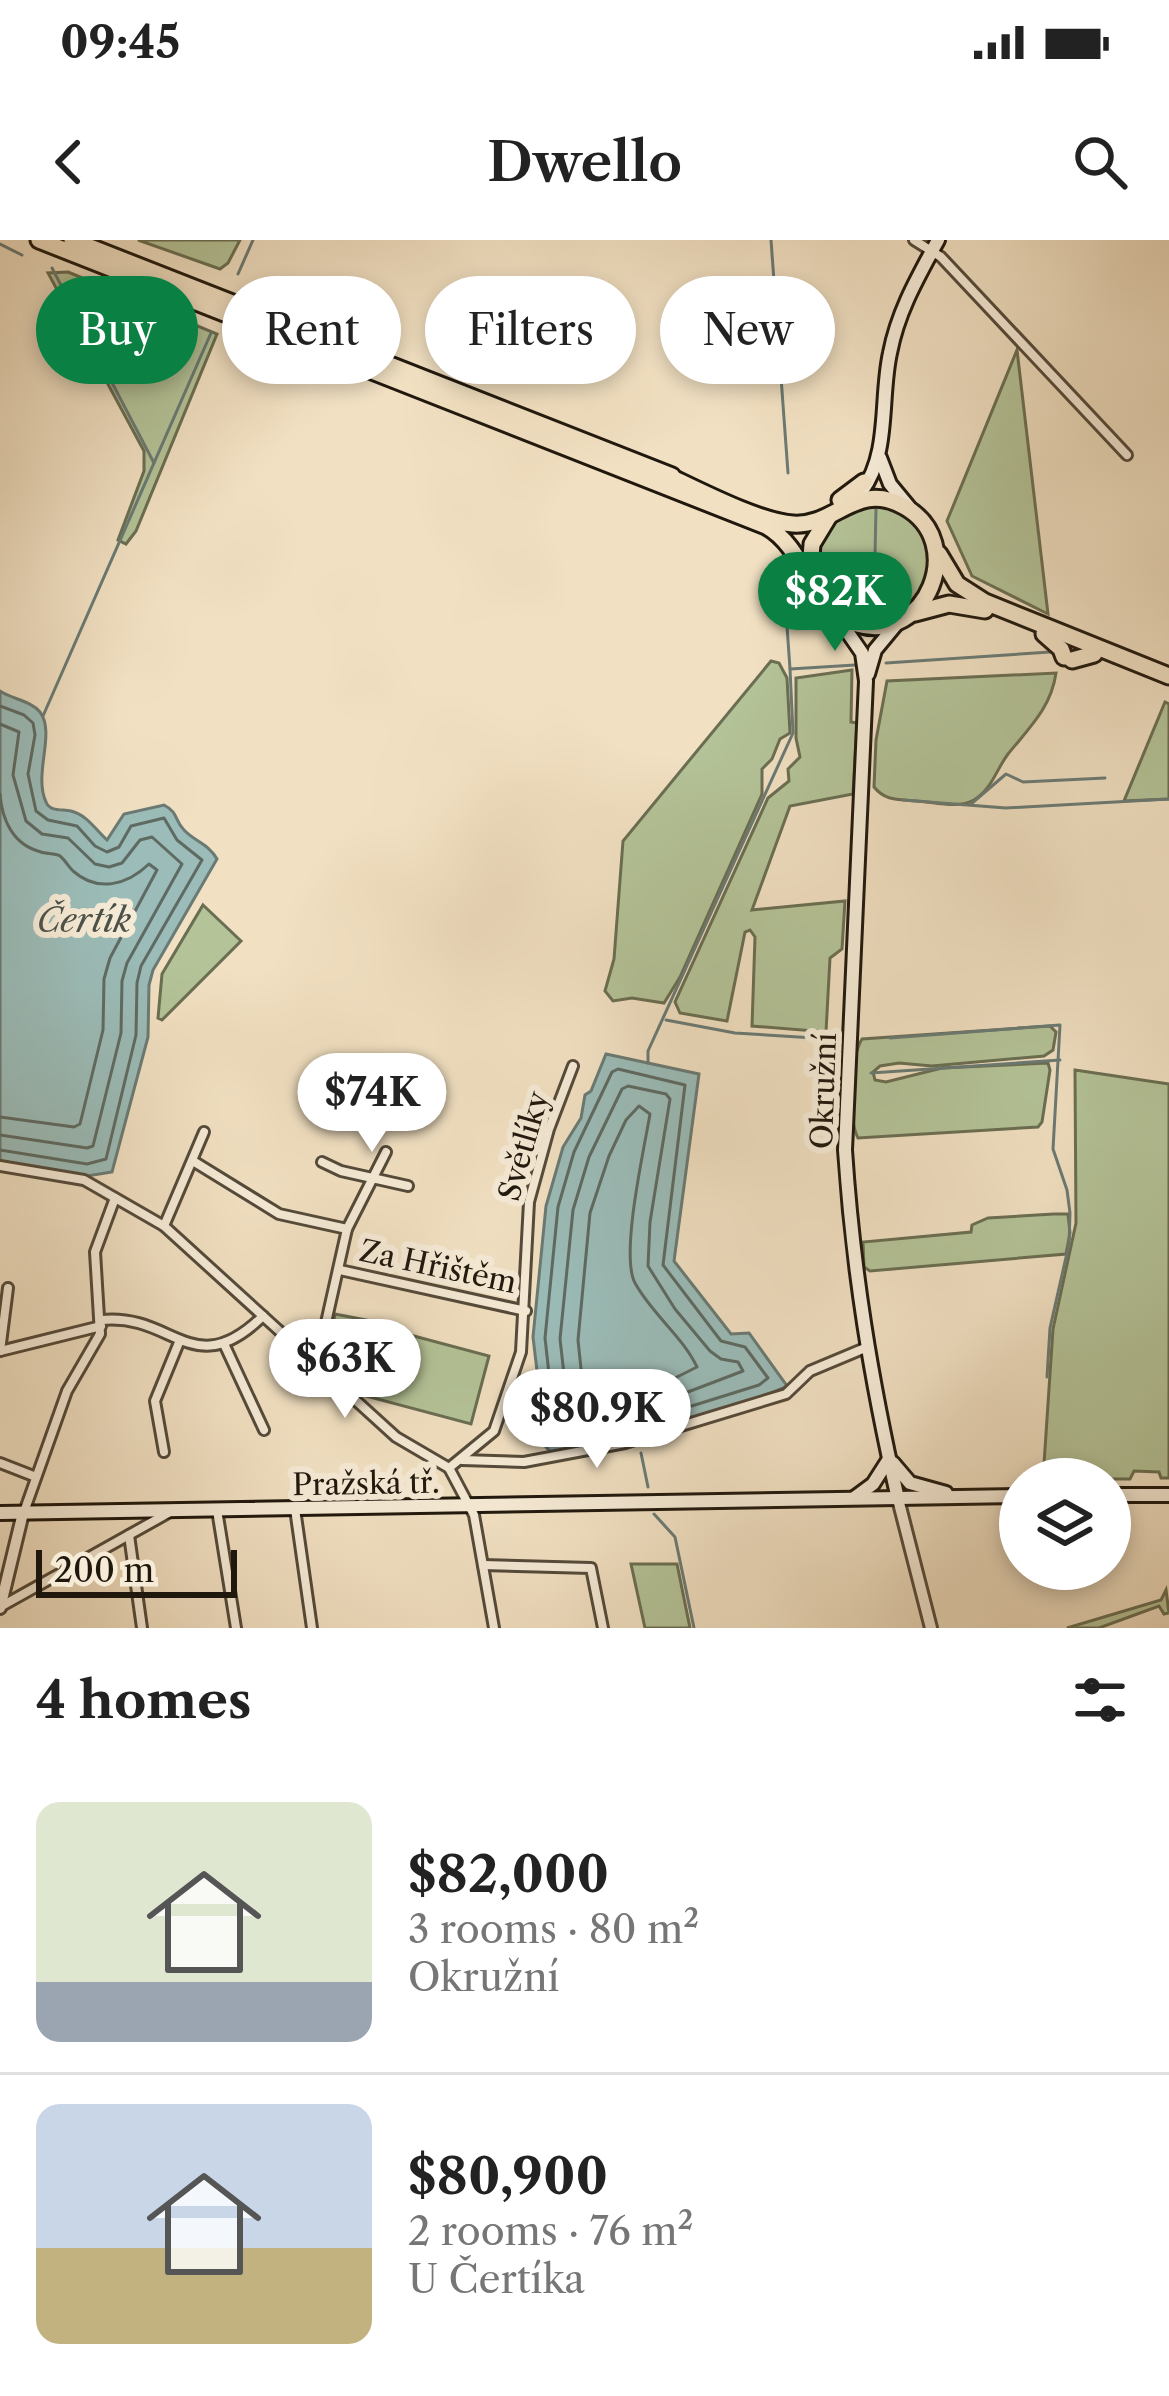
<!DOCTYPE html>
<meta charset="utf-8">
<style>
:root{--surface:#fff;--page:#f6f6f6;--text:#222;--muted:#767676;--line:#e0e0e0;--accent:#0b8043}
body{margin:0;font-family:"Libre Caslon Text",serif;background:var(--page);color:var(--text);height:100vh;display:flex;flex-direction:column;font-size:45px;white-space:nowrap}
*{box-sizing:border-box;margin:0}
p{font-size:39px;color:var(--muted)}
.icon{flex:none;width:66px;height:66px;fill:none;stroke:currentColor;stroke-width:2;stroke-linecap:round;stroke-linejoin:round}
.map{position:relative;height:1388px;overflow:hidden}
.details{display:flex;flex-direction:column;background:var(--surface);flex:1}
.details>*{flex:none}
.guide{position:absolute;left:36px;top:36px;width:1098px;height:108px;display:flex;gap:24px}
.buttons{position:absolute;left:999px;top:1218px;display:grid;gap:24px}
.buttons a{display:grid;place-items:center;width:132px;height:132px;border-radius:50%;background:var(--surface);box-shadow:0 6px 18px #0003;font-size:60px}
.scale{position:absolute;left:36px;bottom:30px;width:201px;box-sizing:border-box;padding-left:12px;border:6px solid #20180d;border-top:0;font-size:33px;line-height:42px;white-space:nowrap;color:#20180d;-webkit-text-stroke:9px #f6ebd7;paint-order:stroke}
.price{position:absolute;translate:-50% -102px;padding:0 27px;border-radius:42px;background:#fff;color:#222;font-size:39px;line-height:78px;filter:drop-shadow(0 3px 6px #0008)}
.price::after{content:'';position:absolute;left:50%;top:72px;width:36px;height:27px;margin-left:-18px;background:inherit;clip-path:polygon(0 0,100% 0,50% 100%)}
.price.current{background:var(--accent);color:#fff}
ul{padding:0;list-style:none}
li{display:flex;align-items:center;gap:36px;height:300px;padding:0 36px}
li+li{border-top:3px solid var(--line)}
li span{display:grid;place-items:center;flex:none;width:336px;height:240px;border-radius:24px;color:#555}
li>.icon{margin-inline-start:auto}
span .icon{width:144px;height:144px;fill:#fffc;stroke-width:1}
li b{font-size:51px}
h2{display:flex;justify-content:space-between;align-items:center;height:144px;padding:0 36px;font-size:51px}
.tag{padding:0 42px;border-radius:54px;background:var(--surface);box-shadow:0 6px 18px #0003;font-size:42px;line-height:108px}
.tag.current{background:var(--accent);color:#fff}
.status{display:flex;justify-content:space-between;align-items:center;height:84px;padding:0 60px;background:var(--surface);direction:ltr}
.status svg{height:33px;fill:currentColor}
header{display:flex;justify-content:space-between;align-items:center;height:156px;padding:0 36px;background:var(--surface);font-size:54px;font-weight:600}
.map>svg:first-child{display:block}
</style>
<div class="status"><b>09:45</b><svg viewBox="0 0 49 12"><path d="M0 12V9h3v3zM5 12V6h3v6zM10 12V3h3v9zM15 12V0h3v12zM26 1h20v11H26zM47 4h2v5h-2z"/></svg></div>
<header><svg class="icon" aria-label="back" viewBox="0 0 24 24"><path d="M15 5l-7 7 7 7"/></svg>Dwello<svg class="icon" aria-label="search" viewBox="0 0 24 24"><circle cx="10" cy="10" r="6"/><path d="M15 15l6 6"/></svg></header>
<div class="map">
<svg width="1169" height="1388" viewBox="0 0 1169 1388">
<rect width="100%" height="100%" fill="#f1e0c2"/>
<filter id="stains"><feTurbulence type="fractalNoise" baseFrequency=".00167" numOctaves="4"/><feColorMatrix values="0 0 0 0 .2 0 0 0 0 .09 0 0 0 0 .02 0 0 0 .5 -.17"/></filter>
<radialGradient id="worn" r=".72"><stop offset=".6" stop-color="#630" stop-opacity="0"/><stop offset="1" stop-color="#630" stop-opacity=".3"/></radialGradient>
<g fill="#b4c398" stroke="#6a6e52" stroke-width="3">
<path d="M138,0H240L228,23L220,29Z"/>
<path d="M68,32L217,94L136,291L126,304L118,300L144,231V211L48,33Z"/>
<path d="M1017,110L1048,374L972,336L947,281Z"/>
<circle cx="873" cy="323" r="58"/>
<path d="M771,421L779,423L787,438L790,493L780,499L772,519L762,529V554L680,737L664,763L632,758L613,761L605,751L614,719L623,601Z"/>
<path d="M852,430L851,482L857,483L853,554L790,566L752,670L845,661L842,709L830,718L826,792L752,786L755,697L750,690L745,692L727,781L680,773L675,762L768,558L789,541L788,529L800,517L796,498V438Z"/>
<path d="M1056,433C1051,468 1029,488 1008,514C996,530 992,549 974,560C959,569 934,562 917,561C900,559 886,562 874,547L876,500L887,441Z"/>
<path d="M1165,462L1169,464V559L1124,561Z"/>
<path d="M203,665L241,701L162,780L158,778L162,734Z"/>
<path d="M1050,786L1056,792L1053,810L1044,816L932,826L899,823L880,826L873,832L875,840L886,842L942,828L1048,823L1050,830L1042,882L1038,887L858,898C848,879 851,816 862,799Z"/>
<path d="M1075,830L1169,844V1238H1161L1159,1232L1134,1231L1130,1239H1043L1053,1089L1076,983Z"/>
<path d="M1054,974H1068L1070,993L1066,1014L870,1031L864,1027L863,1002L971,992L972,985L988,978Z"/>
<path d="M335,1074L371,1081L368,1098L332,1091Z"/>
<path d="M384,1088L489,1116L471,1184L366,1156Z"/>
<path d="M335,1094L370,1101L367,1118L332,1111Z"/>
<path d="M631,1324H677L690,1388H645Z"/>
<path d="M1166,1350L1169,1373L1164,1374L1159,1366L1099,1388H1067L1161,1360Z"/>
</g>
<g fill="#9bbcb8" stroke="#6a7a74" stroke-width="3">
<path d="M0,451C12,459 31,461 40,472C56,493 33,534 46,562C50,572 62,569 71,571C87,575 95,589 107,600L124,574L164,565C179,573 174,580 184,590C194,601 209,604 217,619L153,730L149,745L148,797L112,932L87,936L0,921Z"/>
<path d="M606,814L699,834L674,1021L731,1094L749,1093L787,1146C738,1168 601,1216 551,1212L546,1207L533,1097L546,966L563,907L581,878L585,855L591,851Z"/>
</g>
<g fill="none" stroke-linecap="round" stroke-linejoin="round">
<g stroke="#5e6a62" stroke-width="3">
<path d="M0,466L24,475L33,483L35,495L28,534L36,571L48,580L77,586L95,606L107,612L119,607L131,586L164,578L177,600L202,620L141,726L137,743L136,795L106,919L87,924L0,910"/>
<path d="M0,484L19,492L13,535L26,581L42,594L68,598L95,624L109,627L122,623L140,600L152,597L182,624L127,723L122,741L121,793L93,906L87,908L0,895"/>
<path d="M0,554C2,580 13,605 41,612C46,614 55,613 60,616C65,620 68,626 73,631C98,653 127,645 149,624L157,630L110,718L104,739L103,790L80,884L74,887L0,877"/>
<path d="M618,829L685,845L663,1025L721,1101L745,1107L768,1138L759,1145L634,1184L561,1201L556,1196L545,1098L558,967L574,912L612,832Z"/>
<path d="M628,846L666,854L670,859L650,982L648,1026L675,1069L710,1111L721,1119L738,1122L743,1131L680,1155L574,1183L569,1178L560,1099L573,970L589,917L622,849Z"/>
<path d="M639,866L650,874C644,910 620,1015 635,1043C652,1074 683,1097 697,1127L675,1138L589,1162L584,1157L578,1100L590,973L609,916L626,880Z"/>
</g>
<g stroke="#6a7a74" stroke-width="3">
<path d="M771,0L788,233"/>
<path d="M0,4L22,15"/>
<path d="M52,28L154,223"/>
<path d="M238,34L253,0"/>
<path d="M874,362L876,268"/>
<path d="M786,372L790,429"/>
<path d="M886,423L1050,412"/>
<path d="M43,476L211,93"/>
<path d="M903,560L1006,568L1169,559"/>
<path d="M971,564L1006,534L1023,542L1105,538"/>
<path d="M666,780L735,793L847,800"/>
<path d="M890,798L1060,785L1053,909L1067,950L1070,973L1069,1004L1050,1088L1047,1137"/>
<path d="M648,823V811L793,493L790,429L855,425"/>
<path d="M871,833L1060,820"/>
<path d="M641,1213L648,1247"/>
<path d="M654,1274L675,1297L694,1388"/>
</g>
<defs>
<g id="minor">
<path d="M914,0L941,17L1127,215"/>
<path d="M193,921L279,974L347,989"/>
<path d="M322,922L341,931L408,946"/>
<path d="M0,926L84,940L164,986L396,1197L449,1228L474,1275L494,1388"/>
<path d="M164,986L204,892"/>
<path d="M340,1030L526,1071"/>
<path d="M102,1080C174,1073 193,1144 263,1076"/>
<path d="M225,1106L264,1190"/>
<path d="M0,1111L101,1086"/>
<path d="M0,1111L8,1048"/>
<path d="M312,1123L319,1114L347,989L386,912"/>
<path d="M164,1212L155,1161L180,1100"/>
<path d="M462,1220L524,1222L625,1203L786,1154L810,1131L865,1108"/>
<path d="M0,1223L36,1237"/>
<path d="M449,1228L494,1191L521,1112L529,962L549,889L573,826"/>
<path d="M295,1269L312,1388"/>
<path d="M217,1270L236,1388"/>
<path d="M24,1272L67,1151L100,1094L95,1012L115,958"/>
<path d="M129,1295L142,1388"/>
<path d="M483,1325L591,1328L603,1388"/>
<path d="M0,1367L170,1272"/>
</g>
<g id="tertiary">
<path d="M898,1259L931,1388"/>
<path d="M0,1368L23,1273"/>
</g>
<g id="secondary">
<path d="M880,218L890,244L909,267"/>
<path d="M862,251C890,213 880,158 890,113C898,71 918,37 938,0"/>
<path d="M835,374L862,413L866,441L845,910C853,1031 871,1140 898,1259"/>
<path d="M868,434L875,410L899,381"/>
<path d="M893,1223L910,1243L946,1253"/>
<path d="M1110,1255H1169"/>
<path d="M854,1258L873,1244L889,1219"/>
<path d="M0,1273L1020,1256"/>
</g>
<g id="trunk">
<path d="M39,0L766,286C809,310 808,371 857,384C927,404 968,303 905,267C857,239 836,287 793,284C759,282 696,249 664,234"/>
<path d="M72,0L672,236"/>
<path d="M840,260L864,242"/>
<path d="M939,314L957,344L985,362L1169,436"/>
<path d="M810,330L812,304L829,276"/>
<path d="M915,373L949,364L985,370"/>
<path d="M1044,394L1061,409L1064,417"/>
<path d="M1072,420L1094,414"/>
</g>
</defs>
<use href="#minor" stroke="#544a3a" stroke-width="14"/>
<use href="#tertiary" stroke="#544a3a" stroke-width="16"/>
<use href="#secondary" stroke="#20180d" stroke-width="18"/>
<use href="#trunk" stroke="#20180d" stroke-width="21"/>
<use href="#minor" stroke="#f6ebd7" stroke-width="8"/>
<use href="#tertiary" stroke="#f6ebd7" stroke-width="10"/>
<use href="#secondary" stroke="#f6ebd7" stroke-width="12"/>
<use href="#trunk" stroke="#f1e0c2" stroke-width="15"/>
</g>
<g text-anchor="middle" stroke-width="12" stroke-linejoin="round" paint-order="stroke">
<g font-size="30" fill="#20180d" stroke="#f6ebd7">
<text transform="translate(824 851) rotate(-88)" y="10">Okružní</text>
<text transform="translate(524 906) rotate(-74)" y="10">Světlíky</text>
<text transform="translate(438 1027) rotate(12)" y="10">Za Hřištěm</text>
<text transform="translate(366 1244) rotate(-1)" y="10">Pražská tř.</text>
</g>
<g font-size="33" font-style="italic" fill="#4b5149" stroke="#f6ebd7">
<text x="84" y="692">Čertík</text>
</g>
</g>
<rect width="100%" height="100%" filter="url(#stains)"/>
<rect width="100%" height="100%" fill="url(#worn)"/>
</svg>
<div class="buttons">
<a><svg class="icon" aria-label="layers" viewBox="0 0 24 24"><path d="M12 4l9 5-9 5-9-5zM3 14l9 5 9-5"/></svg></a>
</div>
<div class="scale">200 m</div>
<b class="price current" style="left:835px;top:414px">$82K</b>
<b class="price" style="left:372px;top:915px">$74K</b>
<b class="price" style="left:345px;top:1181px">$63K</b>
<b class="price" style="left:597px;top:1231px">$80.9K</b>
<div class="guide">
<a class="tag current">Buy</a>
<a class="tag">Rent</a>
<a class="tag">Filters</a>
<a class="tag">New</a>
</div>
</div>
<section class="details">
<h2>4 homes<svg class="icon" aria-label="filters" viewBox="0 0 24 24"><path d="M4 7h16M4 17h16"/><circle cx="9" cy="7" r="2"/><circle cx="15" cy="17" r="2"/></svg></h2>
<ul>
<li><span style="background:linear-gradient(#dfe7d0 75%,#9aa5b1 0)"><svg class="icon" aria-label="home" viewBox="0 0 24 24"><path d="M3 11l9-7 9 7M6 9v11h12V9"/></svg></span><div><b>$82,000</b><p>3 rooms · 80 m²</p><p>Okružní</p></div></li>
<li><span style="background:linear-gradient(#c9d6e8 60%,#c2b280 0)"><svg class="icon" aria-label="home" viewBox="0 0 24 24"><path d="M3 11l9-7 9 7M6 9v11h12V9"/></svg></span><div><b>$80,900</b><p>2 rooms · 76 m²</p><p>U Čertíka</p></div></li>
</ul>
</section>
